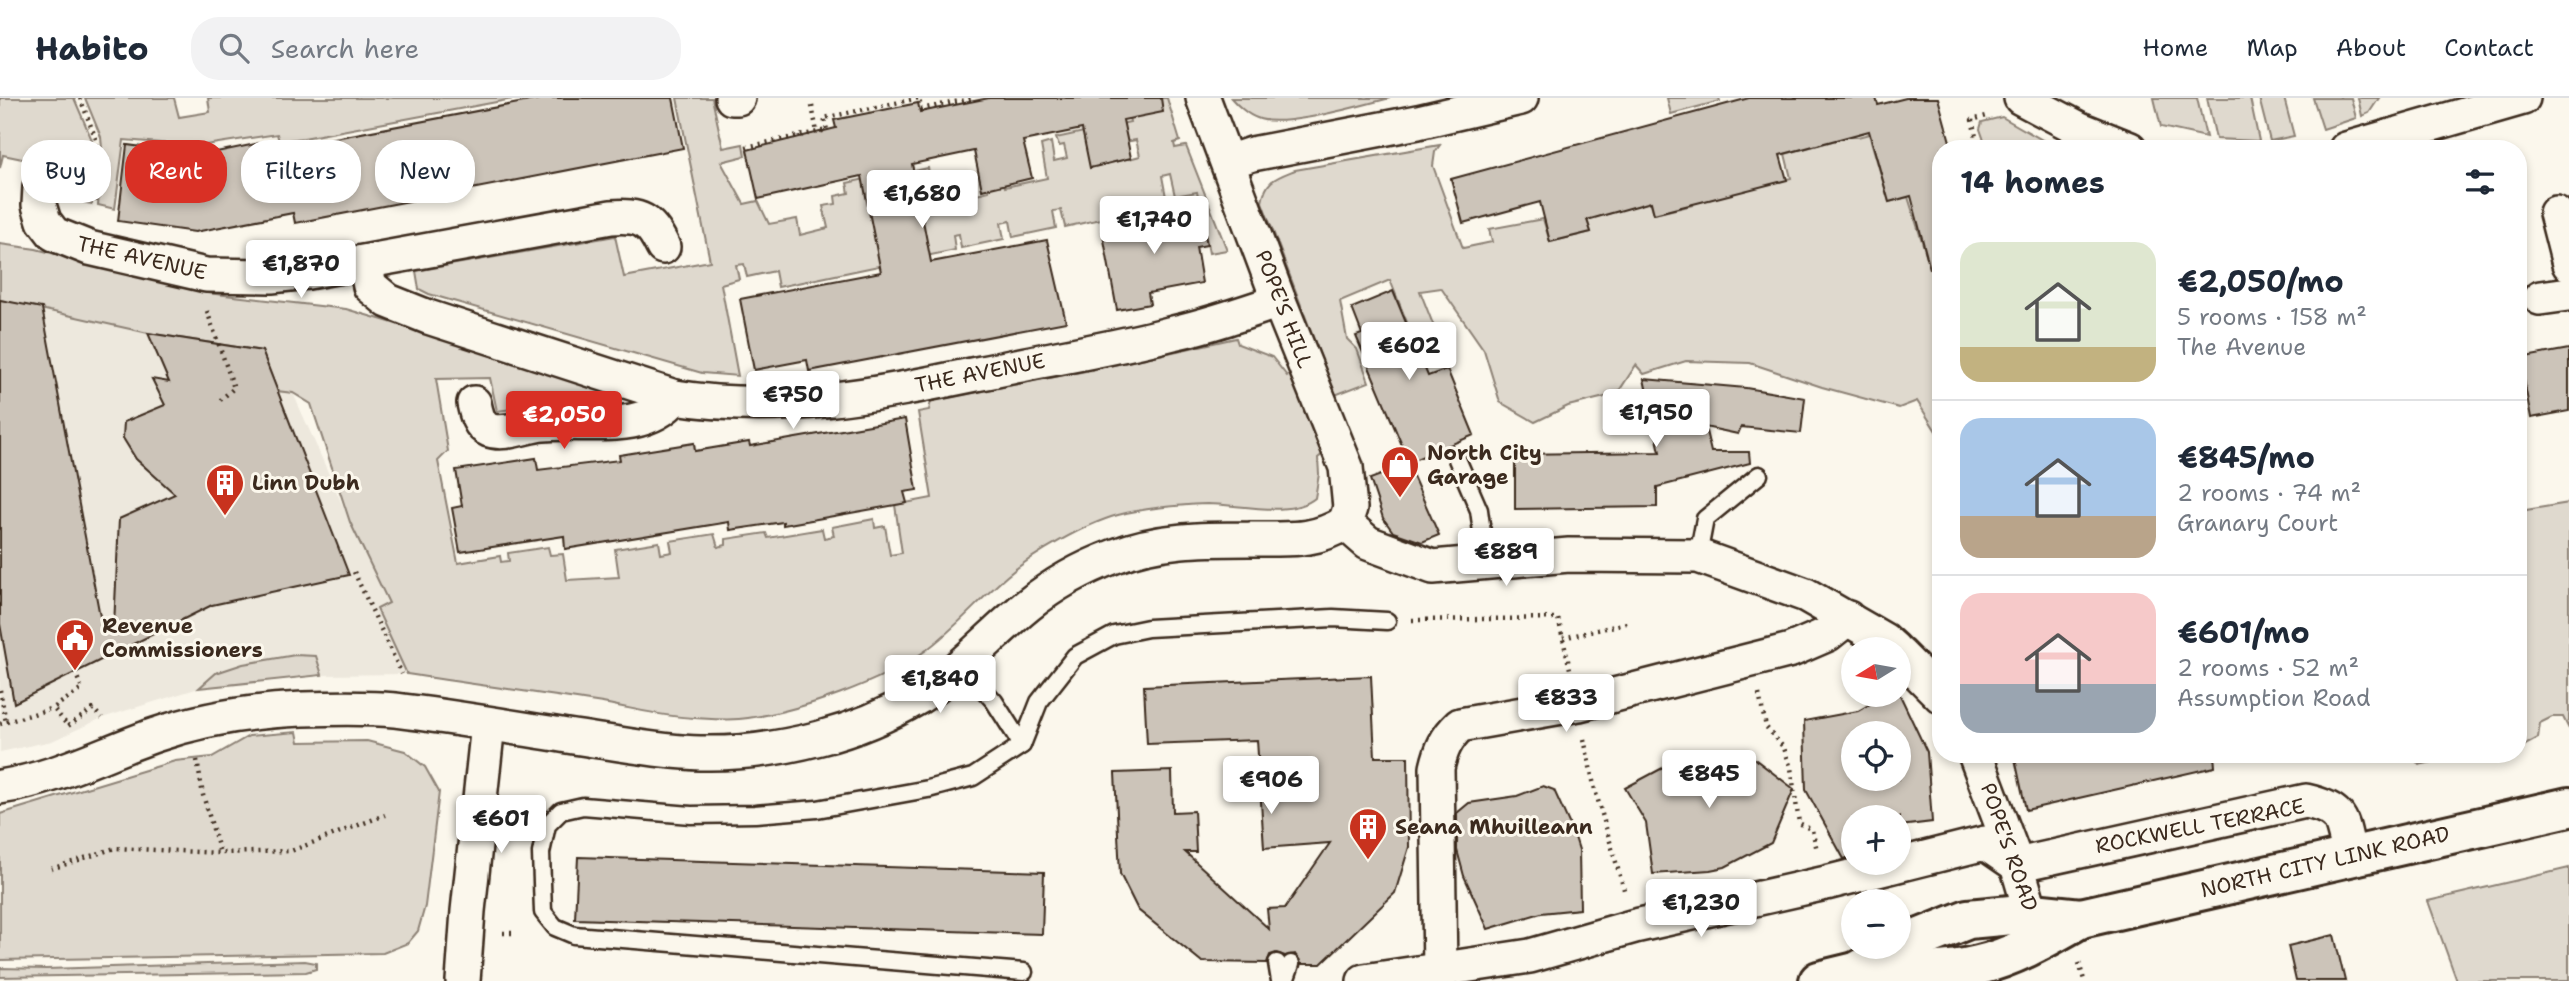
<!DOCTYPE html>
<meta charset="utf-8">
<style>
:root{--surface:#fff;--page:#f2f2f3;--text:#1f2937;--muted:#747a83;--line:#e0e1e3;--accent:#d93025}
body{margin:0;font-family:"Shantell Sans",sans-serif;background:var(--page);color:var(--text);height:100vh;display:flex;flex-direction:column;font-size:26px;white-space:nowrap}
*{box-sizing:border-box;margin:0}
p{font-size:23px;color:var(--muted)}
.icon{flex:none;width:38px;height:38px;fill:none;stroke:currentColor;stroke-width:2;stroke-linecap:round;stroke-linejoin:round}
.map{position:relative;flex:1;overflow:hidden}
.details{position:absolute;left:1932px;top:42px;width:595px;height:623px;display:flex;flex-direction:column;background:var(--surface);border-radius:28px;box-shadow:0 4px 10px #0003}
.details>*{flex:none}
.hud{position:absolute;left:21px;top:42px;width:665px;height:63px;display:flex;gap:14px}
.needle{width:46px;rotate:259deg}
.controls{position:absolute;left:1841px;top:539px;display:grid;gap:14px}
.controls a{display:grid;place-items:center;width:70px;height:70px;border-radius:50%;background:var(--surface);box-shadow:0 4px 10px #0003;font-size:35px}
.price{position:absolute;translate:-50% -60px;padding:0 16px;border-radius:7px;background:#fff;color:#222;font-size:23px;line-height:46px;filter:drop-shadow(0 2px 4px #0008)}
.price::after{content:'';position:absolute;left:50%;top:42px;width:21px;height:16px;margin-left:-10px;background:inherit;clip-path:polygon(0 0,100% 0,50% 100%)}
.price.selected{background:var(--accent);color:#fff}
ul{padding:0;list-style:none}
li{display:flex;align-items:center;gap:21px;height:175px;padding:0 28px}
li+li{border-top:2px solid var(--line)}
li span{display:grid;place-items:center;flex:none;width:196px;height:140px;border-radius:21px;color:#555}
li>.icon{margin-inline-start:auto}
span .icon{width:84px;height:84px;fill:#fffc;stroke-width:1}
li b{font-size:30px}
h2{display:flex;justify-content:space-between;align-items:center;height:84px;padding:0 28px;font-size:30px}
.pill{padding:0 24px;border-radius:28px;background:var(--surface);box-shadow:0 4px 10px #0003;font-size:24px;line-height:63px}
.pill.selected{background:var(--accent);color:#fff}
header{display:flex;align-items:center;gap:42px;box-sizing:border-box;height:98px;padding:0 35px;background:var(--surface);border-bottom:2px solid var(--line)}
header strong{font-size:33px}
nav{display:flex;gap:38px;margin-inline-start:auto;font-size:24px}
.search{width:490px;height:63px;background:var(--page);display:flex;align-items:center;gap:18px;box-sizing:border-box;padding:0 24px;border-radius:28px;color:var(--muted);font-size:26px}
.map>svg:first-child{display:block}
</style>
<header>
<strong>Habito</strong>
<div class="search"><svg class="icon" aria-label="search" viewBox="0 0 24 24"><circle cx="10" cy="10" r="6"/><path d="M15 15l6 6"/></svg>Search here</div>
<nav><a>Home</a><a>Map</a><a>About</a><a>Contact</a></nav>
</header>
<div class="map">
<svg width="2569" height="883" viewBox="0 0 2569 883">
<rect width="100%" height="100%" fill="#fbf7ec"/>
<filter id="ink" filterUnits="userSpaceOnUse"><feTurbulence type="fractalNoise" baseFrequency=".0143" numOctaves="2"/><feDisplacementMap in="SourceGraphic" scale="14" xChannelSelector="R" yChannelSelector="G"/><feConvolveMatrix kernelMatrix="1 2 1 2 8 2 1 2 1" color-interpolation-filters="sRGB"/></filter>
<g filter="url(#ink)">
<path fill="#ede8dd" d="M0,202L148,235L262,253L293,295L350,424L389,506L378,512L407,576L322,577L199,590L102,620L52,643L0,654Z"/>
<g fill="#dfd9ce" stroke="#8d8276" stroke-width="2" fill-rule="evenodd">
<path d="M0,0H74L92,42L95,60L92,106L76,103L80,73L3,57L0,70Z"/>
<path d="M85,0H174L179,19L210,14L208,0H518L304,40L279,43L277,36L199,48L124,42L115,111L98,107L103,62L101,39Z"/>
<path d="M677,0H712L723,50L743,46L745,58L721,64L744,106L758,103L769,126L797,121L800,137L828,130L823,108L836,106L835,98L849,95L847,85L865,81L871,121L901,76L928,70L935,106L989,93L982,57L998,54L1005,89L1047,80L1041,47L1051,44L1054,63L1067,60L1064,47L1059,48L1056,40L1130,24L1125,0H1167L1180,43L1174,45L1175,50L1186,48L1227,152L1209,155L1197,94L1175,98L1170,76L1162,78L1166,99L1147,103L1148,112L1121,118L1117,98L1107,100L1110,119L1065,129L1061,112L1053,113L1056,130L1013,139L1010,123L1001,125L1004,141L961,150L959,136L953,137L955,152L778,189L775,173L747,179L744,166L736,167L739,181L721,186L738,278L702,275L429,196L419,191L416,173L615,138L624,179L710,163ZM1136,42L1140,58L1129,61L1125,44Z"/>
<path d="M1231,0H1390C1361,7 1283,31 1257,20C1248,17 1237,7 1231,0Z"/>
<path d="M1667,0H1719L1720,3L1671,16Z"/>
<path d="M2154,0H2197L2206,39L2161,29Z"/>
<path d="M2207,0H2250L2259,43L2216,41Z"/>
<path d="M2259,0H2284L2294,38L2270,43Z"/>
<path d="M2313,0H2351L2356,20L2323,31Z"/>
<path d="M2358,0H2379L2369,15L2362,18Z"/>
<path d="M2002,19L2051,47L2046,51H1987L1980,31L1982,24Z"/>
<path d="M1869,36L1889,104L1908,99L1927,159L1941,155V341L1917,303L1899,310L1822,289L1750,265L1686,263L1644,276L1636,267L1617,296L1568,308L1535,324L1500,304L1484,252L1441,190L1420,193L1447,262L1425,269L1390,182L1340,203L1347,241L1357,251L1369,284L1335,297L1262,104C1266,82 1275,80 1295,72L1440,47L1435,54L1433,68L1463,150L1492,144L1489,131L1543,121L1550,144L1591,134L1587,121L1619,113L1614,93L1650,102L1654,116L1693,107L1690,91H1749L1791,80L1785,56L1851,38L1858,39Z"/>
<path d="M0,146L36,151L207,195L346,211L507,259L619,299V305L611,308L545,307L497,313L490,280L436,281L448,353L438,363L458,465L500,458L501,464L509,463L508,455L548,449L550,457L563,456L567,482L619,479L615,451L659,444L661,456L672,454L670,443L714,436L718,449L726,447V441L766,435L768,440L822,431L824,440L834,438L832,429L874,421L875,430L885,428L890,457L902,455L895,407L932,400L918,314L929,312L931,303L1091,272L1236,240L1238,246L1272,259L1287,278L1293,274L1324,355L1318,360L1319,376L1315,400C1291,420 1238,406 1207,406C1179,407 1145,410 1118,417C1085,426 1033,456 1007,478C979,502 955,531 925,553C882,584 800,613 748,620C731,623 712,621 695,620C661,619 629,609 596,604C533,594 470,586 407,576L377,511L389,505L350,424L311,306L293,295L277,293L262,253L148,235L0,202Z"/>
<path d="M2569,405V631L2563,619H2552L2540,625L2538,640L2518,651V406L2520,413Z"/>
<path d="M295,557L316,558L322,577L199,590L216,575L243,566Z"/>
<path d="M297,634L299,644L367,643L405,653L425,669L439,694L425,808L418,833L408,845L383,855L0,862V716L175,663L212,659L249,638Z"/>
<path d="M2411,656H2509L2461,658L2419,667Z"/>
<path d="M2569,770V883H2457L2428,803Z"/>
<path d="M305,863L316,865V871L306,874L0,879V870L46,871Z"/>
</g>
<g fill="#ccc4b9" stroke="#3b2a1e" stroke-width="2" fill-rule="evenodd">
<path d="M545,0H673L683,50L295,125L293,115L195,134L118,123L127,47L202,57L275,42L277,51Z"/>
<path d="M989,0H1161L1163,14L1123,22L1131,60L1090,70L1082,31L1023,43L1032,80L982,92L974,53L912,66L931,164L1047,142L1066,224L809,273L807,262L754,272L740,201L881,174L862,78L758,101L747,52L836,30L834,22L918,5L920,14Z"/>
<path d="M1749,0H1876L1878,7L1906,0H1938L1952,51H1941V170L1930,171L1911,98L1889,104L1869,33L1780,57L1787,82L1654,116L1651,104L1587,122L1591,134L1550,144L1540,104L1463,125L1451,81Z"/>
<path d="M1200,111L1207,147L1196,149L1202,185L1148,195L1150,206L1117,212L1102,131Z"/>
<path d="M1393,193L1428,278L1447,271L1474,337L1409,364L1356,238L1362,236L1352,210Z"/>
<path d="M0,202L42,210L102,529L114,528L119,421L175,396L136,361L123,340L124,324L165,307L152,281L169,284L148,235L262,253L349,477L212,507L14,605L0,526Z"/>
<path d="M2569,251V313L2531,320L2520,260Z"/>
<path d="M1644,281L1746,290L1805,300L1801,335L1741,329L1738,336L1705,329L1711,354H1749L1750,365L1657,389V409L1515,411V356L1660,354Z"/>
<path d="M905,321L917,392L904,394L907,405L783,427V424L730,432L729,424L565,451L564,438L460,454L452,410L462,408L456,372L536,360L538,372L620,362L619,357L694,345L695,353L749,344L750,348Z"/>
<path d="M1408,367L1439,437L1422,444L1393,434L1383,420L1370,381Z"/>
<path d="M1371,578L1375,659H1408L1409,749L1395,795L1321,866H1301L1295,856L1285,858L1276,855L1270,857L1267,865L1202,864L1138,812L1120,776L1115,675L1172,673L1173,714L1194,713L1196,754H1185L1269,831L1267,811L1285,810L1330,745L1264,750L1257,642L1147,646L1144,588Z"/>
<path d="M1899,595L1927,654L1932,724L1899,728V719H1853V758L1844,761L1806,692L1804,623L1858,613L1886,597ZM1853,635H1899V681H1853Z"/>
<path d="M1743,652L1794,691L1771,745L1725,769L1710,772L1653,776L1646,725L1625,690L1687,657Z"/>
<path d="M2014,656H2214L2215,669L2026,712Z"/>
<path d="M1543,688L1554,692L1574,736L1579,752L1580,811L1541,815L1488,831L1464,778L1457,752V715L1469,705L1517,698Z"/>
<path d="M578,759L1044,774L1042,836L575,821Z"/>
<path d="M2334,837L2345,883H2296L2288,848Z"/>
</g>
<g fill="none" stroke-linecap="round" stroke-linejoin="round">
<defs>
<g id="lane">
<path d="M1457,361L1479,412L1486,464"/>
<path d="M1698,458L1705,421L1759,377"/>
<path d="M961,567L994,603L1022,647"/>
<path d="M1277,865L1280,883"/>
<path d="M1024,874L574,837L555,829L543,814L541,755L547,727L561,713L583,708L691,717L755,716L817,711L928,691L973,679L1022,647L1039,604L1075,558L1114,537L1148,530L1333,520L1387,523"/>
<path d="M1285,883L1291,866"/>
</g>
<g id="street">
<path d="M732,0H738"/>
<path d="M1203,0L1279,203L1346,369L1350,410L1345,425"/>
<path d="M2021,0L2080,31L2130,51"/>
<path d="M2346,51L2523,0"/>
<path d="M1228,64L1252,56L1418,24L1521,0"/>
<path d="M40,89L39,107L44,123L54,136L89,150L206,177L271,178L308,174L611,119C640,117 650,121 663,149"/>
<path d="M2556,115L2569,166"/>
<path d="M365,165L370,188L388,203L428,219L675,299C792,318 897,292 1011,269C1065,258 1120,249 1173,235C1209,227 1244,215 1279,203"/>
<path d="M2540,200L2569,196"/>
<path d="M474,305C476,315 479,328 489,332C505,338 527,327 543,326C586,322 644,337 675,299"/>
<path d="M1345,425L1368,445L1433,469L1569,457L1698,458L1806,497L1884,542L1894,551"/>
<path d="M1899,556L1941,598"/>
<path d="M1975,656L2017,767L2038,839"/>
<path d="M0,689C55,681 103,655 155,637C201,621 254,613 303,611C333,610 365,609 395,612C462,620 527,632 593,642C628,647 664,654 700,655C739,656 782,650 820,640C855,631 888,617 919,599C960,573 991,537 1028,507C1054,486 1083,470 1115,458C1158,441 1203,441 1249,441C1287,440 1310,446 1345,425"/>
<path d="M1440,873L1437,670C1441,652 1446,640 1460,627L1579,606L1791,552L1828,536L1848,520"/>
<path d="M463,883L468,813L488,626"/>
<path d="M1364,883L1530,858L1635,828L1826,785L1985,745L2017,767L2306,703C2346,712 2341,723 2350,759"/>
</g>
<g id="highway">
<path d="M1856,874C1896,874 1940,877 1979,867C2016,858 2049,838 2081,820L2569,709"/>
<path d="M1819,883L1856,874L1908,845L1968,821L2033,815L2081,820"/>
</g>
</defs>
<use href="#lane" stroke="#3b2a1e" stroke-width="21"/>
<use href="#street" stroke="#3b2a1e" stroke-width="38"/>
<use href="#highway" stroke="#3b2a1e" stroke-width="44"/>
<g stroke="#3b2a1e" stroke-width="4.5" stroke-dasharray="2 5" stroke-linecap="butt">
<path d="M80,0L96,41L99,61L95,106"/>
<path d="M812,8L817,34"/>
<path d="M746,49L827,32L824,20L919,0L921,11L974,0"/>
<path d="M1979,51L1972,22L1990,17"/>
<path d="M207,213L234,290L217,305"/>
<path d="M354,474L402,576"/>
<path d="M1412,522L1558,520L1570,571"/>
<path d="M1563,540L1627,525"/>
<path d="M75,574L82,591L53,610L68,628L93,611L102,620"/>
<path d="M0,592L6,624"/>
<path d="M1759,596L1766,629L1784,650L1791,670L1799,725L1812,732L1817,752"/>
<path d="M0,626L53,610"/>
<path d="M1584,641L1595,692L1625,795"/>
<path d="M197,662L203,697L220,755"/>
<path d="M51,771L115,750L220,755L291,753L385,717"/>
<path d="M503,835H514"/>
<path d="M2079,865L2084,882L2081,883"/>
</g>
<use href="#lane" stroke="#fbf7ec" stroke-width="16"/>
<use href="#street" stroke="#fbf7ec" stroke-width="33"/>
<use href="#highway" stroke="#fbf7ec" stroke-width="38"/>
</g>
</g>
<defs>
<symbol id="shop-pin" viewBox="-11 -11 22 30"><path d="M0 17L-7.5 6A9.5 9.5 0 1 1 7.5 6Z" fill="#c8321e" stroke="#fbf7ec"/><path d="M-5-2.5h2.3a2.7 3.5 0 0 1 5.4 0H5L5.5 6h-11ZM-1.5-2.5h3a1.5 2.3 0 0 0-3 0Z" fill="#fff"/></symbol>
<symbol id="building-pin" viewBox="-11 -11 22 30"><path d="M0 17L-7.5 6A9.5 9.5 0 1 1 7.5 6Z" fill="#c8321e" stroke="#fbf7ec"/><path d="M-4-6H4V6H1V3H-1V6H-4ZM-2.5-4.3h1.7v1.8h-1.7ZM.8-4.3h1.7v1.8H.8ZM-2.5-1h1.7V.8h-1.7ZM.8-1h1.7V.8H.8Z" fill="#fff"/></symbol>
<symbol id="civic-pin" viewBox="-11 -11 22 30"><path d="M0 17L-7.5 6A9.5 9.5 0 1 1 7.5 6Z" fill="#c8321e" stroke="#fbf7ec"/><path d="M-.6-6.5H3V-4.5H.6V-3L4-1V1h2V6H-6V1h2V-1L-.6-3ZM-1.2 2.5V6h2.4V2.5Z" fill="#fff"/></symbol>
</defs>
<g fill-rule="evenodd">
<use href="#shop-pin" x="1378" y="345" width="44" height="60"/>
<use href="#building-pin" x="203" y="363" width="44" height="60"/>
<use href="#civic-pin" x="53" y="518" width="44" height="60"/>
<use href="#building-pin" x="1346" y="707" width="44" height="60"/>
</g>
<g text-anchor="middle" stroke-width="6" stroke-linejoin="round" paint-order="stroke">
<g font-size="21" fill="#3b2a1e" stroke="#fbf7ec">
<text transform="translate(142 160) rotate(13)" y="7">THE AVENUE</text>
<text transform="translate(1284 211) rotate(69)" y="7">POPE'S HILL</text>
<text transform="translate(980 275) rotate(-11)" y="7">THE AVENUE</text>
<text transform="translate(2200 728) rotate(-11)" y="7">ROCKWELL TERRACE</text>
<text transform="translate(2009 749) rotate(71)" y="7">POPE'S ROAD</text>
<text transform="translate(2325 764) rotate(-13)" y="7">NORTH CITY LINK ROAD</text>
</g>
<g font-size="21" font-weight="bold" fill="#3b2a1e" stroke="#fbf7ec" text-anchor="start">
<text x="1427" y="362">North City<tspan x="1427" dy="24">Garage</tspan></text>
<text x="252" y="392">Linn Dubh</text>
<text x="102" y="535">Revenue<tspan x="102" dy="24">Commissioners</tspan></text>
<text x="1395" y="736">Seana Mhuilleann</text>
</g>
</g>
</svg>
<div class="controls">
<a><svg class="needle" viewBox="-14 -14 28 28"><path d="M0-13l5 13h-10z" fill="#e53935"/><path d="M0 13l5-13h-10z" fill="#747a83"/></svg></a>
<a><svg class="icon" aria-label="locate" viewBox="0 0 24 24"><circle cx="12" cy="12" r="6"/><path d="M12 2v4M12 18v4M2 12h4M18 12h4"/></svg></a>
<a>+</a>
<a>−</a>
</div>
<b class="price" style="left:922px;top:132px">€1,680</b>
<b class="price" style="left:1154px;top:158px">€1,740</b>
<b class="price" style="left:301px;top:202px">€1,870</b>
<b class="price" style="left:1409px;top:284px">€602</b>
<b class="price" style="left:793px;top:333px">€750</b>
<b class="price" style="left:1656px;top:351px">€1,950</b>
<b class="price selected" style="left:564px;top:353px">€2,050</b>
<b class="price" style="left:1506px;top:490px">€889</b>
<b class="price" style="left:940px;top:617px">€1,840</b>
<b class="price" style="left:1566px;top:636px">€833</b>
<b class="price" style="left:1709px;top:712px">€845</b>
<b class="price" style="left:1271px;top:718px">€906</b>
<b class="price" style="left:501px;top:757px">€601</b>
<b class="price" style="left:1701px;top:841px">€1,230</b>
<div class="hud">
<a class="pill">Buy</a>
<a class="pill selected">Rent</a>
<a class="pill">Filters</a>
<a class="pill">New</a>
</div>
<section class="details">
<h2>14 homes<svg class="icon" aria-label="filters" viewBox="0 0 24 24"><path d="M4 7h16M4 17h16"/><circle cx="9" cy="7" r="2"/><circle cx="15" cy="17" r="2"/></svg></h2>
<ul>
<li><span style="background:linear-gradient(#dfe7d0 75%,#c2b280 0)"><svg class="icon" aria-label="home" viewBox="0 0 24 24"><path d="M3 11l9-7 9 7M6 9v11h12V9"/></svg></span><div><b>€2,050/mo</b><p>5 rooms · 158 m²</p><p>The Avenue</p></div></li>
<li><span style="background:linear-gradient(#a9c7e8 70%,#b9a48a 0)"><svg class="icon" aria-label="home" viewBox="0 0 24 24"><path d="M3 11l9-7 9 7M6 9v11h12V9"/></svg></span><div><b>€845/mo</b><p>2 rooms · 74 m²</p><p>Granary Court</p></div></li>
<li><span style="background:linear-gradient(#f6c9c9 65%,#9aa5b1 0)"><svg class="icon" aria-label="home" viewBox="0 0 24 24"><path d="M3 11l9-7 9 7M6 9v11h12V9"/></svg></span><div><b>€601/mo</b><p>2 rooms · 52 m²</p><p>Assumption Road</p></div></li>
</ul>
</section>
</div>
